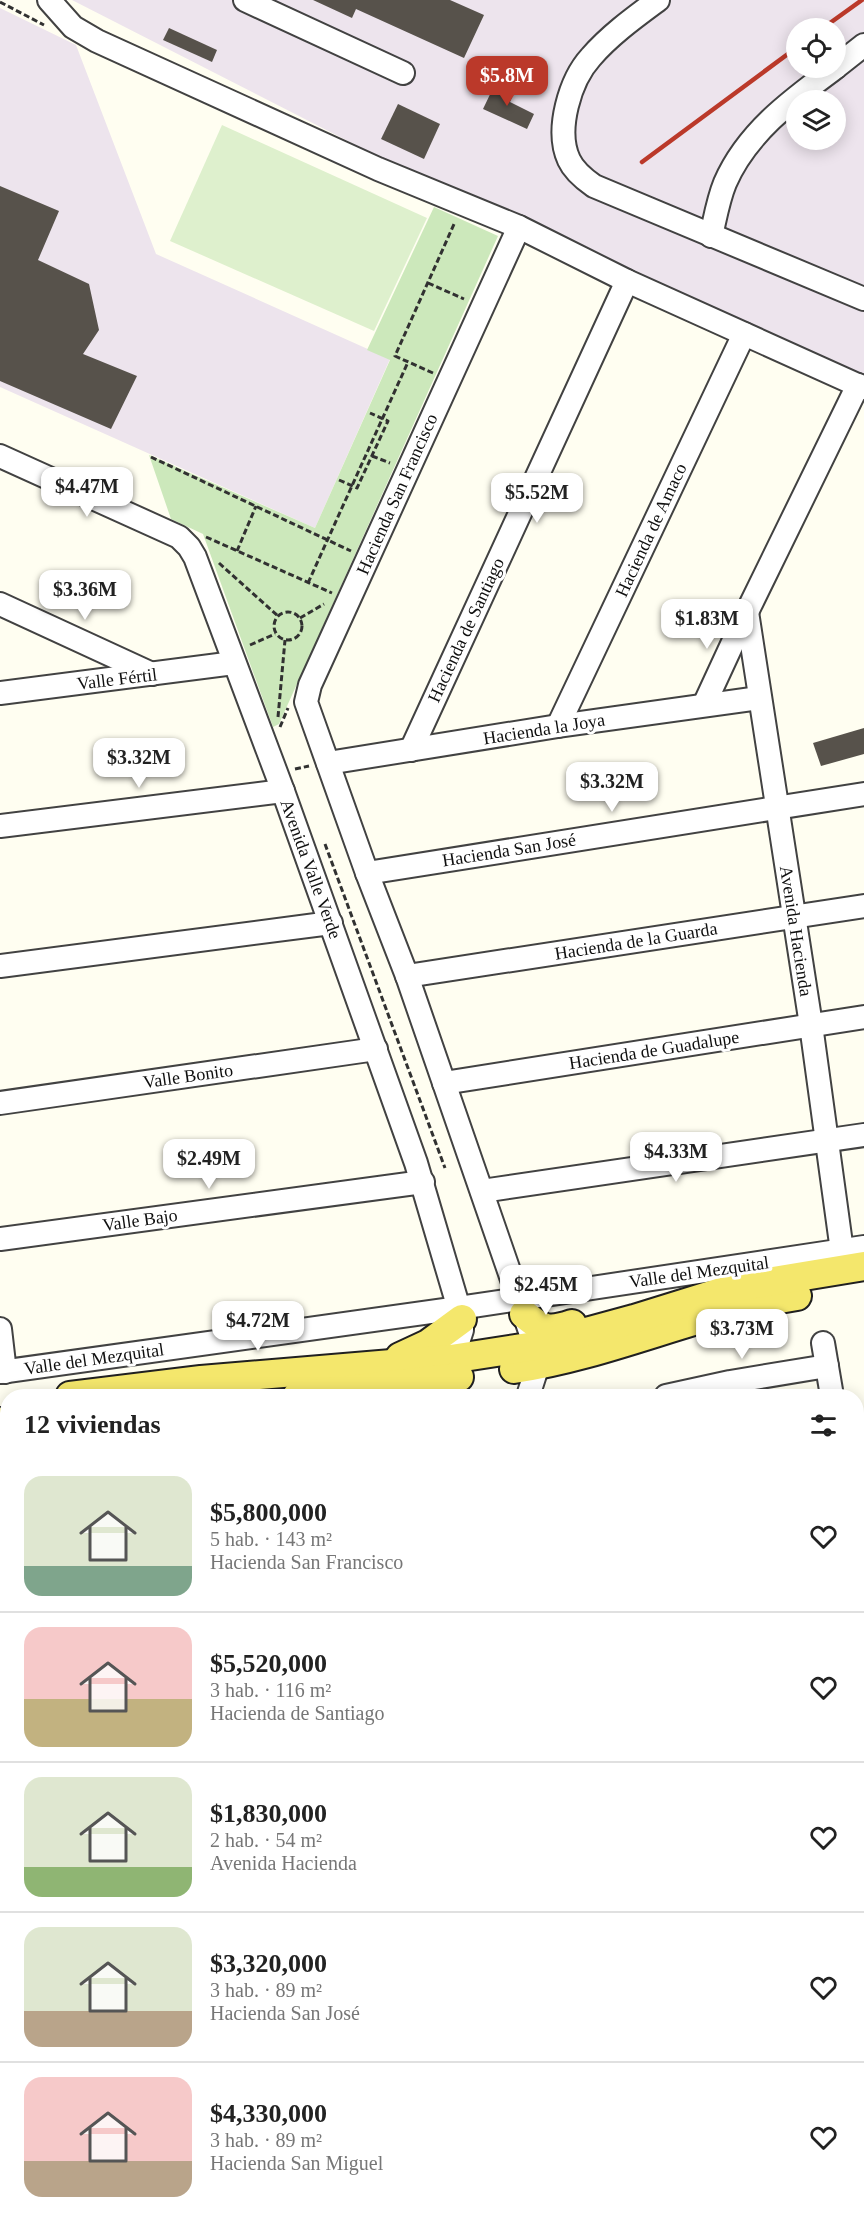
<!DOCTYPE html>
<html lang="es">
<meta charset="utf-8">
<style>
:root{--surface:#fff;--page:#f6f6f6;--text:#222;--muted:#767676;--line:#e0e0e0;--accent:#bb392a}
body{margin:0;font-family:Georgia,serif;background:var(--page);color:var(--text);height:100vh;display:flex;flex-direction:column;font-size:22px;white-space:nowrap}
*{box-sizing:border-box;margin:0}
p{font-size:20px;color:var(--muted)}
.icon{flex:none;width:33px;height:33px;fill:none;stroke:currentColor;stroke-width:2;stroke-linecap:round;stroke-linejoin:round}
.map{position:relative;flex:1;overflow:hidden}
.drawer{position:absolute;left:0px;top:1389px;width:864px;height:834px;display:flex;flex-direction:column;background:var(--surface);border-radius:24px 24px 0 0;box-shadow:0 3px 15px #0003}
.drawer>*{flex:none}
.controls{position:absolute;left:786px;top:18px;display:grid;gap:12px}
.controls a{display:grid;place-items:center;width:60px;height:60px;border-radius:50%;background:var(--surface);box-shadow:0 3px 15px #0003;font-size:30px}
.price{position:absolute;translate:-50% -51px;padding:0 14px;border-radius:12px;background:#fff;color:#222;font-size:20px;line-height:39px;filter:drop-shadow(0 2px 3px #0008)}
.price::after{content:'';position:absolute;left:50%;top:36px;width:18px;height:14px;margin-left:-9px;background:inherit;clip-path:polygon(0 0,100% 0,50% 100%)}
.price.active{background:var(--accent);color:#fff}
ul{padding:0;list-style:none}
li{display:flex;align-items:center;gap:18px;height:150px;padding:0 24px}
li+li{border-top:2px solid var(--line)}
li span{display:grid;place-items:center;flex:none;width:168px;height:120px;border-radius:18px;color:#555}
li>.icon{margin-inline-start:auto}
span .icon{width:72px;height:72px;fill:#fffc;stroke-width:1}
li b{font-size:26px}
h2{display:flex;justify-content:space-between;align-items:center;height:72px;padding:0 24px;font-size:26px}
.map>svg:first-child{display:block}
</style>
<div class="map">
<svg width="864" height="2223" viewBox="0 0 864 2223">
<rect width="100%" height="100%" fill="#fffef1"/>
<g fill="#ede4ed" fill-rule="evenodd">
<path d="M72,0H864V380L428,182ZM796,28H836V68H796ZM796,100H836V140H796Z"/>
<path d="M0,8L76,45L156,254L390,359L315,528L0,387Z"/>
<path d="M0,2161L7,2164L8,2216H131L149,2223H0Z"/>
</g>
<g fill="#cce8bb">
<path d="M434,207L498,236L279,724L273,727L203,534L171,519L149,455L315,528L390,360L367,350Z"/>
<path d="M345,2216H398L393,2223H343Z"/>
</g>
<path fill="#def0cd" d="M222,125L427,218L374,331L170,241Z"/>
<g fill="#57524b">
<path d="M313,0H450L484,15L464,58L356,9L352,18Z"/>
<path d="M169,28L217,50L212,62L163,40Z"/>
<path d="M496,82L515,91L510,102L534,114L527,129L483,109Z"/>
<path d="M398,104L440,124L424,159L381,139Z"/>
<path d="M0,186L59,211L38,260L89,284L99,330L83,354L137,376L111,429L0,381Z"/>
<path d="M864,728V754L821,766L813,743Z"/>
</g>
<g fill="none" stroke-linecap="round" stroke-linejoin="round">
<defs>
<g id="minor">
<path d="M49,0L73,27L97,41L378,169L519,227L627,281L864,388"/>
<path d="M245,0L403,73"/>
<path d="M658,0C635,17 610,35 591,57C570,80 555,130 569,160C574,171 584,179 594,186L864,299"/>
<path d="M836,67L864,45"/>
<path d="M519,227L310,685L306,702L367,873L407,976L535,1346L538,1365L528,1396"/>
<path d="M711,236C715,219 718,200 725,183C747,132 793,99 835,68"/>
<path d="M0,456L179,537L189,547L195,557L283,791L416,1163L462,1319V1330L448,1373L451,1396"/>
<path d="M0,604L152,674"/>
<path d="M747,612L811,1025L842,1251"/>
<path d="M0,693L234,663"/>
<path d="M704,705L747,612L858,385"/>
<path d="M558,726L744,334"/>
<path d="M411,750L627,281"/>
<path d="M328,763L558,726L759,698"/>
<path d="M0,826L283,791"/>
<path d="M367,873L864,794"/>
<path d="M0,966L331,923"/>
<path d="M407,976L864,906"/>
<path d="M444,1083L864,1017"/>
<path d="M0,1103L376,1049"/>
<path d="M482,1191L864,1135"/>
<path d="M0,1239L423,1182"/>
<path d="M0,1329L5,1372"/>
<path d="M823,1343L832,1396"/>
<path d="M0,1372L459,1308L864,1247"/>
<path d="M666,1396L730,1382L827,1366"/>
<path d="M4,1433L8,1454"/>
<path d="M0,1556H8"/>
<path d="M862,1567L864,1584"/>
<path d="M0,1587L6,1638"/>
<path d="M856,1601L864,1600"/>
<path d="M0,1674L8,1678"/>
<path d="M856,1712L864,1711"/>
<path d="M0,1802L8,1805"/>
<path d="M856,1830H864"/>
<path d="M0,1925L8,1927"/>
<path d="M856,1976L864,1977"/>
<path d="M856,2051L864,2053"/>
<path d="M0,2053L8,2056"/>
<path d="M856,2083L864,2085"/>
<path d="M0,2141L8,2144"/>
<path d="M856,2161L864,2163"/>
<path d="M183,2216L201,2223"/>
<path d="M538,2216L576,2223"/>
<path d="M317,2223L318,2216"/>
<path d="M403,2223L408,2216"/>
</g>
<g id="major">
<path d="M524,1314C543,1330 548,1332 572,1324"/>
<path d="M400,1357L428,1344L462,1319"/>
<path d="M514,1369C610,1355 700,1311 797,1296"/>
<path d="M70,1396L201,1380L451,1359L535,1346L634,1319L737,1287L864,1266"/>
<path d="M297,1396L459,1377"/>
<path d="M0,1422L4,1433"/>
</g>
</defs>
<use href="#minor" stroke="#424242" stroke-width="26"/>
<use href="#major" stroke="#202020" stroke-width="32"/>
<g stroke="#313131" stroke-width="3" stroke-dasharray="6 3" stroke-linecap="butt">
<path d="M0,2L44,25"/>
<path d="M428,283L464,299"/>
<path d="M433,373L395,356L455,222"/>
<path d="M372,456L390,463"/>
<path d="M151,457L351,551"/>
<path d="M339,480L357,488L388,421L370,413"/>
<path d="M206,537L332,593"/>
<path d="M237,551L256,506"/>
<path d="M219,563L278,616"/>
<path d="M308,583L408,362"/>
<circle cx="288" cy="626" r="14"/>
<path d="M300,618L324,604"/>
<path d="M250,645L275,634"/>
<path d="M278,717L285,640"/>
<path d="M280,727L288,708"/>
<path d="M295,769L309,766"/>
<path d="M325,844L445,1168"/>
</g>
<use href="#minor" stroke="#fff" stroke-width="22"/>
<use href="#major" stroke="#f4e76c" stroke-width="28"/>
<g stroke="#bb392a" stroke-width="4.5">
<path d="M823,28L862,0"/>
<path d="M642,162L796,48"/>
</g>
</g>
<g text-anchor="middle" stroke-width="6" stroke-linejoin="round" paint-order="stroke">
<g font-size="18" fill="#0f0f0f" stroke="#fff">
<text transform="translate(397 494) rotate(-66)" y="6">Hacienda San Francisco</text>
<text transform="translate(651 530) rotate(-65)" y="6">Hacienda de Amaco</text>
<text transform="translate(466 630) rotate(-65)" y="6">Hacienda de Santiago</text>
<text transform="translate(117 679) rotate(-7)" y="6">Valle Fértil</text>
<text transform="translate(544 729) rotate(-9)" y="6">Hacienda la Joya</text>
<text transform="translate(509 850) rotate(-9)" y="6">Hacienda San José</text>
<text transform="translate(311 869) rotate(70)" y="6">Avenida Valle Verde</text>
<text transform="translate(796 931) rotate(81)" y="6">Avenida Hacienda</text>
<text transform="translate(636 941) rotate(-9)" y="6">Hacienda de la Guarda</text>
<text transform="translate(654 1050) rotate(-9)" y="6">Hacienda de Guadalupe</text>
<text transform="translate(188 1076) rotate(-8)" y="6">Valle Bonito</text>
<text transform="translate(140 1220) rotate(-8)" y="6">Valle Bajo</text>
<text transform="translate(699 1272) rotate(-8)" y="6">Valle del Mezquital</text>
<text transform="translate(94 1359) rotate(-8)" y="6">Valle del Mezquital</text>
</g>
</g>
</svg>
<div class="controls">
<a><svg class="icon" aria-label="locate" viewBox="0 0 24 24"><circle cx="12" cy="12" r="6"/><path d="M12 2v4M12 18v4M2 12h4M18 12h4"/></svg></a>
<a><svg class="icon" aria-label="layers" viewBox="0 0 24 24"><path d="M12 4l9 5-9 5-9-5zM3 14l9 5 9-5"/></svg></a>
</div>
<b class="price active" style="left:507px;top:107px">$5.8M</b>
<b class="price" style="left:87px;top:518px">$4.47M</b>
<b class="price" style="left:537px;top:524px">$5.52M</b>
<b class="price" style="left:85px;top:621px">$3.36M</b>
<b class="price" style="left:707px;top:650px">$1.83M</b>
<b class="price" style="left:139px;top:789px">$3.32M</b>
<b class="price" style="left:612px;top:813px">$3.32M</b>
<b class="price" style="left:676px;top:1183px">$4.33M</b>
<b class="price" style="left:209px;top:1190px">$2.49M</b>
<b class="price" style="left:546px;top:1316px">$2.45M</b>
<b class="price" style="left:258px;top:1352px">$4.72M</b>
<b class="price" style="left:742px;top:1360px">$3.73M</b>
<section class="drawer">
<h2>12 viviendas<svg class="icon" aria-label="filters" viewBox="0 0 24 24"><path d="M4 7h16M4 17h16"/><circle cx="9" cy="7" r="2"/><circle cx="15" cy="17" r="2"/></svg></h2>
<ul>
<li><span style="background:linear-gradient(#dfe7d0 75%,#7fa58c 0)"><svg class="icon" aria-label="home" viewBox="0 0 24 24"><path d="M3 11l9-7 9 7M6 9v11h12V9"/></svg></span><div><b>$5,800,000</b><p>5 hab. · 143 m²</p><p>Hacienda San Francisco</p></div><svg class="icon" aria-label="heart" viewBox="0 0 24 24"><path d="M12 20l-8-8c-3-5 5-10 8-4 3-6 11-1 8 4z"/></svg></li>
<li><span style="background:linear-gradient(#f6c9c9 60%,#c2b280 0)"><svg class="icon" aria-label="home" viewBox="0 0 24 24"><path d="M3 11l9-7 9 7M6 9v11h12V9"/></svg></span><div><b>$5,520,000</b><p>3 hab. · 116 m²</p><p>Hacienda de Santiago</p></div><svg class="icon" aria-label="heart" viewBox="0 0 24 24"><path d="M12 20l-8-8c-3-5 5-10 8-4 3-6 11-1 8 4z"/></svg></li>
<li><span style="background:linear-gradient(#dfe7d0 75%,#8fb573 0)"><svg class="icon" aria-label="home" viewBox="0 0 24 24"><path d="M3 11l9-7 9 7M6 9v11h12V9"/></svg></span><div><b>$1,830,000</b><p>2 hab. · 54 m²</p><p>Avenida Hacienda</p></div><svg class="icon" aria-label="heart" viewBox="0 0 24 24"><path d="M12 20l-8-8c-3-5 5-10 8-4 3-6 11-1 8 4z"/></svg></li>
<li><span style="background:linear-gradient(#dfe7d0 70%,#b9a48a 0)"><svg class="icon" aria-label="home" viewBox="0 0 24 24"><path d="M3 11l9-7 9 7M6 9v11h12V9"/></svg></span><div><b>$3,320,000</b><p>3 hab. · 89 m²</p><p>Hacienda San José</p></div><svg class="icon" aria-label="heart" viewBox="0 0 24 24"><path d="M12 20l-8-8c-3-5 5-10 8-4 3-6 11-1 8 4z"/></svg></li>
<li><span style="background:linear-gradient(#f6c9c9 70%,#b9a48a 0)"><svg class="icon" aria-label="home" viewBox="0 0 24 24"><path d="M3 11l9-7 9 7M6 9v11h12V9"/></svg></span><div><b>$4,330,000</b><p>3 hab. · 89 m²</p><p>Hacienda San Miguel</p></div><svg class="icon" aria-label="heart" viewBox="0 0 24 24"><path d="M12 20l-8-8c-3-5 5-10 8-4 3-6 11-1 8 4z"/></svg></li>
</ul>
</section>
</div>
